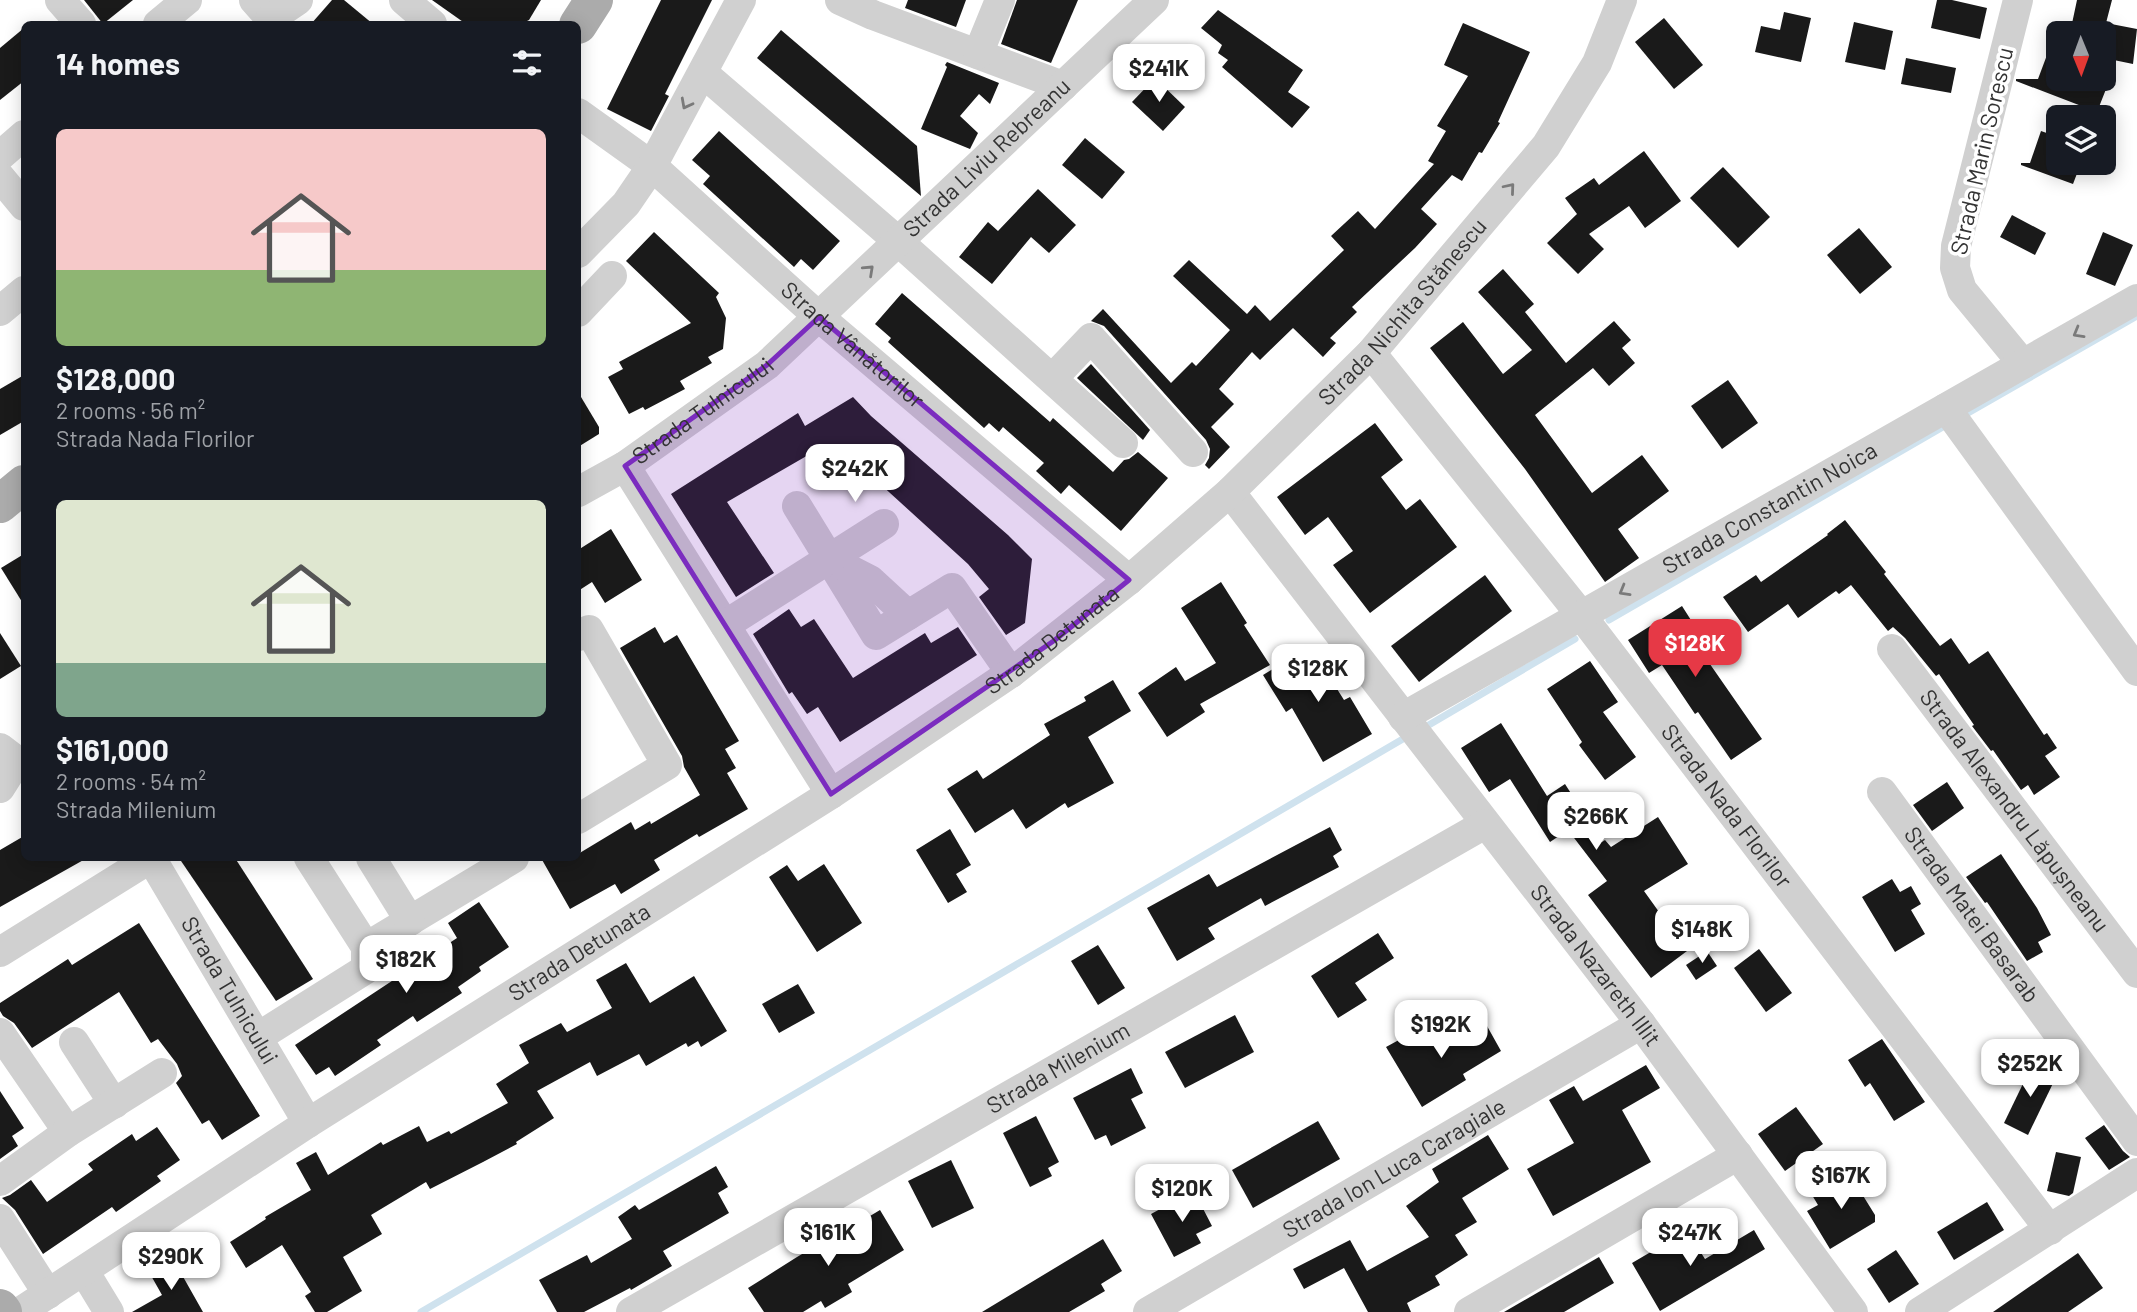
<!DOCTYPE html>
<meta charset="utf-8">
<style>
:root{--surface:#171b24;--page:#242831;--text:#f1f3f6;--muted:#9ea1a6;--accent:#e63946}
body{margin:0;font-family:Barlow,sans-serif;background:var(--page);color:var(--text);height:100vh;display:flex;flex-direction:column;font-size:26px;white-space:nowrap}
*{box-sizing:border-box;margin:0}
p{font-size:23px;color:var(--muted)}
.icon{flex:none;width:38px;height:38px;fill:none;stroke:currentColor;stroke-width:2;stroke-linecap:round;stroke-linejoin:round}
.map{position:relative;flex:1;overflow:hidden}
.sheet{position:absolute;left:21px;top:21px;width:560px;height:840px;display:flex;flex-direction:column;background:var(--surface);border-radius:10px;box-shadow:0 4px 18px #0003}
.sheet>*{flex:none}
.needle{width:46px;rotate:179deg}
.tools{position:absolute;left:2046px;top:21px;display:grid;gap:14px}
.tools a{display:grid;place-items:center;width:70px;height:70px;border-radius:10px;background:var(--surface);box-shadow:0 4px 18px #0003;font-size:35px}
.price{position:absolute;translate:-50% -60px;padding:0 16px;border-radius:14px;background:#fff;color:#222;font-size:23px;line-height:46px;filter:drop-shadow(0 2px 4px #0008)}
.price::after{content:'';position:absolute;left:50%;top:42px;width:21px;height:16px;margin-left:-10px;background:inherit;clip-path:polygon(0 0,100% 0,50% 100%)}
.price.selected{background:var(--accent);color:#fff}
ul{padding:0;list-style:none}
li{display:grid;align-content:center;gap:14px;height:371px;padding:0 35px}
li span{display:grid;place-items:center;height:217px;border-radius:10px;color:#555}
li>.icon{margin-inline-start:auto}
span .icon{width:126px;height:126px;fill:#fffc;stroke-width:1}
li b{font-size:30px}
h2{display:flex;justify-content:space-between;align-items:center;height:84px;padding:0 35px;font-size:30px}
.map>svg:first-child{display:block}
</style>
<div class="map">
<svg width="2137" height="1312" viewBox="0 0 2137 1312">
<rect width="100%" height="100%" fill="#fff"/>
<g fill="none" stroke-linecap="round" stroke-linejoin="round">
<g stroke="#cfe2ee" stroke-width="7">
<path d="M1961,417L2137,316"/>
<path d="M1609,620L1948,424"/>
<path d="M1422,729L1575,639"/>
<path d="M421,1312L1408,736"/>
</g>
</g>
<g fill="#1a1a1a">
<path d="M84,0H133L103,24Z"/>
<path d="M332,0H344L373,24H311Z"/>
<path d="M432,0H541L529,20L521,24H466Z"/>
<path d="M661,0H712L665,94L669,96L651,131L607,109Z"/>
<path d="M908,0H966L956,27L905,8Z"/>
<path d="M1017,0H1078L1051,63L1001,44Z"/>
<path d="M1937,0H1952L1987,8L1980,39L1931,28Z"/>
<path d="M2077,0H2112L2106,23L2137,29L2133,64L2104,58V33H2070Z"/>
<path d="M1218,10L1303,70L1288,92L1310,107L1292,128L1222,67L1228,60L1218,53L1222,45L1201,28Z"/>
<path d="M1784,12L1811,18L1801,62L1755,52L1761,26L1780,30Z"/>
<path d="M1664,18L1703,65L1674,89L1635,42Z"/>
<path d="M1854,22L1893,31L1885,70L1845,62Z"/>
<path d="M1463,23L1530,52L1498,122L1500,123L1482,153L1479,152L1462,181L1452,175L1421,209L1437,224L1415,248L1352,307L1357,312L1330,338L1336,343L1323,357L1293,328L1260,360L1252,352L1219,389L1234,404L1211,427L1230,447L1209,469L1205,465L1209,458L1210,449L1206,440L1104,326L1091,321L1103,309L1171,383L1192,362L1196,366L1230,330L1173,276L1189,260L1247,314L1255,305L1270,321L1344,250L1331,236L1358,211L1375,229L1434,164L1428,161L1446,131L1437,126L1468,76L1444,65Z"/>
<path d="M24,28V81L0,100V48Z"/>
<path d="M781,30L917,146L921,196L757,58Z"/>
<path d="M2056,31L2058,32V79H2110L2097,112L2016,81V79H2038Z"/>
<path d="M1906,58L1956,68L1951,93L1901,84Z"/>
<path d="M947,62L999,83L990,104L979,94L960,116L978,133L970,149L921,129L947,67L945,65Z"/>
<path d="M1155,78L1185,107L1163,131L1132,102Z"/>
<path d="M719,131L840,241L813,270L801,259L794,267L703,184L710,176L692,160Z"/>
<path d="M2041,131L2058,137V163H2081L2073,184L2021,165V163H2030Z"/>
<path d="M1085,138L1125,172L1102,199L1062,165Z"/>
<path d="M1644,151L1681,201L1645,228L1629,206L1589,234L1604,249L1578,274L1547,243L1577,214L1565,198L1594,178L1599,185Z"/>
<path d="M1723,167L1770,217L1738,248L1690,198Z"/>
<path d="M1038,189L1076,225L1049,253L1031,237L992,284L959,257L988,222L998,231Z"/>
<path d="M2012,215L2046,233L2035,255L2000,237Z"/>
<path d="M1859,228L1892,267L1860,294L1827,255Z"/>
<path d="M654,232L719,293L716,297L726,318L723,349L708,357L712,363L680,381L685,389L645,410L643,407L629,414L608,377L623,369L619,362L691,323L626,261Z"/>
<path d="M2103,232L2133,245L2115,286L2086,274Z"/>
<path d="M1503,269L1534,304L1525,312L1566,363L1614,321L1631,340L1622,348L1635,363L1609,386L1593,368L1535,415L1592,493L1642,455L1669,491L1618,529L1639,558L1605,582L1525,469L1430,348L1463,322L1503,374L1532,350L1478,292Z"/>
<path d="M902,293L1050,422L1053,418L1113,472L1124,460L1129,459L1138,452L1168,478L1121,531L1069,485L1061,494L1036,471L1044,463L1003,427L999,432L989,423L984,428L888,342L891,338L875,324Z"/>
<path d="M1091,364L1150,430L1143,440L1077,378Z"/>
<path d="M24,375V421L0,435V389Z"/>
<path d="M1728,380L1758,423L1722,449L1691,406Z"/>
<path d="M578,392L599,427V434L578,447Z"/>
<path d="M853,397L871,416L1008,535L1032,559L1025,623L1006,635L979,597L989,589L968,564L867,472L846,448L818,465L810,454L727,502L774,573L736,597L671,494L798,413L805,426Z"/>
<path d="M1375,423L1403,460L1381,477L1406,510L1420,499L1457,547L1370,613L1333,565L1353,551L1328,517L1305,535L1277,497Z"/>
<path d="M1845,520L1886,572L1884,574L1940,646L1951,638L1969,664L1988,651L2044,735L2047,733L2057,748L2045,756L2060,777L2034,795L2028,785L2021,790L1993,750L1991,751L1972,726L1974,725L1939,674L1936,676L1905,638L1893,627L1888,631L1851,585L1839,594L1836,591L1798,618L1788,604L1748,632L1723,597L1756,575L1761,582L1828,535L1827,534Z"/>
<path d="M611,529L642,580L605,603L592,582L578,591V550Z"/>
<path d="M24,554V605L1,568Z"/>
<path d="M1485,575L1512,611L1419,682L1391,646Z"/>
<path d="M1221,582L1247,623L1244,625L1270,665L1200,704L1205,712L1167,737L1138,693L1176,667L1185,681L1216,663L1181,608Z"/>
<path d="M1682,606L1703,639L1696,644L1762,739L1731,760L1698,712L1695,714L1662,665L1649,673L1628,640Z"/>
<path d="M789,609L801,627L814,619L853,678L925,633L931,643L958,627L977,655L840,742L818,707L807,714L792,692L789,694L753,634Z"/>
<path d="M655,627L664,643L677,635L739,741L725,749L736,768L727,773L748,809L699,837L697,834L654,860L660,870L621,894L615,884L570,909L541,858H578V854L631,822L635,830L650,821L651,824L700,795L684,767L682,756L620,648Z"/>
<path d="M0,633L21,666L0,679Z"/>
<path d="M1310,646L1344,700L1350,697L1372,734L1323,762L1292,708L1286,712L1263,675Z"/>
<path d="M1590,661L1618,702L1603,712L1636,757L1605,780L1579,745L1582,742L1547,689Z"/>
<path d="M1113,680L1131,711L1088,737L1114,783L1068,808L1065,803L1026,829L1013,809L975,833L947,789L977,770L983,779L1050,735L1044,724L1086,701L1084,697Z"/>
<path d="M1501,723L1547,796L1565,784L1602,842L1605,840L1611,847L1658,817L1688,864L1644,891L1687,951L1651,978L1588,895L1607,881L1568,830L1550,842L1510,779L1489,792L1461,748Z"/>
<path d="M1947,782L1964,808L1932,831L1913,805Z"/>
<path d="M1330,827L1342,850L1333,856L1339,867L1265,906L1261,898L1208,928L1215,939L1177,961L1147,908L1209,874L1217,887Z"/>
<path d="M950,829L971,865L956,874L967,892L948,903L916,850Z"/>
<path d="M24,836V858H87L0,907V850Z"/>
<path d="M2001,854L2037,908L2051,935L2038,942L2043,952L2027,961L1987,902L1985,903L1966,877Z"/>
<path d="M179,858H235L313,979L276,1001Z"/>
<path d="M824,864L862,923L817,952L769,877L787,865L798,881Z"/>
<path d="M1892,879L1900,892L1911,886L1921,904L1911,910L1925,934L1895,952L1862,897Z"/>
<path d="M479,902L509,947L479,967L481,971L458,987L462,993L417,1022L413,1016L377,1040L381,1045L335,1076L329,1067L316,1075L295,1045L457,938L448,923Z"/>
<path d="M139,923L260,1116L222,1140L209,1120L202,1124L176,1083L182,1076L177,1064L158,1039L151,1043L119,992L32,1048L14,1023L3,1016L0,1011V1003L68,959L72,965Z"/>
<path d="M1378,933L1394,958L1355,983L1367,1000L1338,1018L1311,976Z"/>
<path d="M1098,945L1125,988L1098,1005L1071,961Z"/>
<path d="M1759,949L1792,993L1766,1012L1734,968Z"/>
<path d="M1707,951L1717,966L1696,980L1686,965Z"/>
<path d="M626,963L650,1003L694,976L727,1031L701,1047L698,1041L688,1047L686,1043L646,1066L639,1054L597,1076L590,1062L537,1091L554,1118L516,1142L517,1144L483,1162L430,1189L426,1182L371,1215L382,1234L343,1257L362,1291L327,1312H315L305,1296L311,1292L282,1245L246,1268L230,1242L266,1219L265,1217L311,1190L296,1163L316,1152L328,1175L381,1142L383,1145L419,1126L427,1142L449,1131L451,1134L508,1103L496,1084L529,1063L519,1045L561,1023L567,1032L612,1008L596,980Z"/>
<path d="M798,984L815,1013L779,1033L762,1004Z"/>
<path d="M1235,1015L1254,1052L1185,1088L1165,1052Z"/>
<path d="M1455,1021L1466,1039L1487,1026L1501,1051L1463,1074L1466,1080L1422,1107L1386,1047L1408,1035L1414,1046Z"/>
<path d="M1882,1039L1925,1102L1894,1121L1870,1083L1865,1087L1848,1060Z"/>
<path d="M2033,1063L2057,1075L2028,1135L2004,1123Z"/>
<path d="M1646,1065L1660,1088L1622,1110L1651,1162L1553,1216L1527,1169L1574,1143L1549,1100L1574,1086L1583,1101Z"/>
<path d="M1131,1068L1143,1093L1131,1099L1146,1128L1111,1146L1106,1135L1095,1140L1073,1098Z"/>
<path d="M0,1091L24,1128L12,1136L18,1146L0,1159Z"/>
<path d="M1796,1107L1823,1144L1785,1171L1758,1134Z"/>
<path d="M1036,1116L1059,1162L1048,1168L1052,1176L1030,1187L1003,1133Z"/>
<path d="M1318,1121L1340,1159L1253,1208L1232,1170Z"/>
<path d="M2104,1125L2123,1151L2130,1157L2109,1170L2085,1138Z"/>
<path d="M157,1127L180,1160L157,1176L161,1181L116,1212L112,1207L43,1254L15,1210L2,1198L10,1195L31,1180L47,1202L93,1170L88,1164L132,1134L136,1141Z"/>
<path d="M1488,1135L1509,1169L1462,1198L1477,1222L1455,1235L1468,1255L1435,1276L1440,1285L1407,1303L1411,1312H1368L1344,1268L1304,1289L1293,1269L1350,1240L1367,1271L1429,1237L1406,1206L1439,1182L1432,1169Z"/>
<path d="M2056,1152L2081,1157L2073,1193L2069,1196L2047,1191Z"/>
<path d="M951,1160L974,1208L932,1228L908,1181Z"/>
<path d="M716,1166L728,1187L718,1193L729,1213L663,1251L672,1266L631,1290L630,1288L584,1312H557L539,1280L587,1255L591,1263L632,1239L618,1217L635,1205L639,1210Z"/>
<path d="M1849,1173L1875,1215V1222L1830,1249L1807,1211L1818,1205L1812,1195Z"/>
<path d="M1184,1196L1188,1202L1197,1197L1212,1226L1196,1234L1201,1243L1174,1257L1151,1214Z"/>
<path d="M1987,1202L2004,1230L1954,1260L1937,1232Z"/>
<path d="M880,1210L904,1250L848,1284L852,1292L825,1308L821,1301L803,1312H764L748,1288L797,1257L824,1241L825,1243Z"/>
<path d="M1754,1230L1765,1249L1660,1311L1632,1263L1678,1236L1688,1253L1698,1248L1705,1259Z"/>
<path d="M1103,1239L1122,1271L1101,1284L1105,1291L1069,1312H982Z"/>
<path d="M1896,1250L1919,1284L1889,1303L1867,1269Z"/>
<path d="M2078,1253L2103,1288L2068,1312H1993Z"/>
<path d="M1599,1257L1614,1283L1564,1312H1504Z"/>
<path d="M173,1259L203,1312H132L162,1295L149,1272Z"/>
</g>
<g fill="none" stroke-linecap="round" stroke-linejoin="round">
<g stroke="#d0d0d0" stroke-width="30">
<path d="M60,0L81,24"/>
<path d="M254,0L275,24"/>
<path d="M404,0L432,24"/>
<path d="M840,0L873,15L1063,86"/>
<path d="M2018,0L1956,246L1955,268L1962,290L2023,364"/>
<path d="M270,19L298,0"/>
<path d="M158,24L187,0"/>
<path d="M978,54L1000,0"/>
<path d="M703,73L899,242L1123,443"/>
<path id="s1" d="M578,113L652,166L819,317L1129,580"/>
<path d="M0,156L24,135"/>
<path d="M0,177L24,206"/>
<path d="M578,253L626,204L652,166L741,0"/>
<path d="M0,311L24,291"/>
<path d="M578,312L612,276"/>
<path id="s2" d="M1371,353L1581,615L2050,1230"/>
<path d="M1052,379L1091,338L1193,452"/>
<path d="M1946,408L2137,671"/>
<path d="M625,466L831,794"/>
<path id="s3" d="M578,492L625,466L767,365L1154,0"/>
<path id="s4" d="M1230,492L1641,1024L1853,1312"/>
<path d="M797,506L876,635L952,588L1011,673"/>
<path d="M829,559L870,580L908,615"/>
<path d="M725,625L884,524"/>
<path d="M578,636L589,630L667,765L578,819"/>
<path id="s5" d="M1892,649L2137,973"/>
<path id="s6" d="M1403,717L2137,299"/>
<path d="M0,748L17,761L0,788"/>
<path id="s7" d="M1882,792L2137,1141"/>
<path id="s8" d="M151,858L308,1123"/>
<path d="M309,858L366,947L514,858"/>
<path d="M371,858L410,921"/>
<path d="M0,952L151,858"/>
<path d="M0,1033L68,1132"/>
<path d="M258,1037L366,969V947"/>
<path d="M74,1042L114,1104"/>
<path d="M0,1181L68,1132L162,1073"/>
<path d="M0,1219L48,1294"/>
<path d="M84,1271L109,1312"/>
<path id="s9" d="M20,1312L308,1123L831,794L1011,673L1129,580L1230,492L1371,353L1546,146L1597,63L1622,0"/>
<path id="s10" d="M631,1312L1485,824"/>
<path id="s11" d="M1148,1312L1641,1024"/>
<path d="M1469,1312L1738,1155"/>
<path d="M1920,1312L2137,1173"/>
</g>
<g stroke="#ababab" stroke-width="38">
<path d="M578,25L594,0"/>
<path d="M0,504L24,484"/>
<path d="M0,1308L3,1312"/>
</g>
</g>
<defs><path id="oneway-chevron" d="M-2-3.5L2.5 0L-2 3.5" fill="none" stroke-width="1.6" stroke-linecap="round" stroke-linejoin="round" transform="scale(1.75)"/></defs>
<g stroke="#7a7a7a">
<use href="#oneway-chevron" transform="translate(686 104) rotate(118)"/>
<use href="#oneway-chevron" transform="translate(1510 188) rotate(-50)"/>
<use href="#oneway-chevron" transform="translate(869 270) rotate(-43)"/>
<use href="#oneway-chevron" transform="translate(2078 333) rotate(150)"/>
<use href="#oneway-chevron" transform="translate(1624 591) rotate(150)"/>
</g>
<path fill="#7b2cbf" fill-opacity="0.2" stroke="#7b2cbf" stroke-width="5" stroke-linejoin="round" d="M819,317L1129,580L1055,640L831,794L625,466L767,365Z"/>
<g text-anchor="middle" stroke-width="7" stroke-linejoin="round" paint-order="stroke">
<g font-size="23" fill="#333" stroke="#fff">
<text transform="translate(1982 151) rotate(-77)" y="8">Strada Marin Sorescu</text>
<text dy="8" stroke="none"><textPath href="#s3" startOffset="530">Strada Liviu Rebreanu</textPath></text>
<text dy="8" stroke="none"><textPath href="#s9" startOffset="1713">Strada Nichita Stănescu</textPath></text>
<text dy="8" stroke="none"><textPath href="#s1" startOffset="360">Strada Vânătorilor</textPath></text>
<text dy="8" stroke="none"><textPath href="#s3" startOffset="149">Strada Tulnicului</textPath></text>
<text dy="8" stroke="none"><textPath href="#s6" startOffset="422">Strada Constantin Noica</textPath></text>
<text dy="8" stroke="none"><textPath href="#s9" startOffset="1232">Strada Detunata</textPath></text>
<text dy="8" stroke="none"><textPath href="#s2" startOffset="576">Strada Nada Florilor</textPath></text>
<text dy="8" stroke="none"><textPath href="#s5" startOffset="203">Strada Alexandru Lăpușneanu</textPath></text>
<text dy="8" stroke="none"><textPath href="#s7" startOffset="152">Strada Matei Basarab</textPath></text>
<text dy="8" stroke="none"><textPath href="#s9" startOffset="665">Strada Detunata</textPath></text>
<text dy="8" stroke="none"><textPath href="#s4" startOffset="598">Strada Nazareth Illit</textPath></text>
<text dy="8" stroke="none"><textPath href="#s8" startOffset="154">Strada Tulnicului</textPath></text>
<text dy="8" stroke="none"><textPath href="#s10" startOffset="492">Strada Milenium</textPath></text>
<text dy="8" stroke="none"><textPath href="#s11" startOffset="285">Strada Ion Luca Caragiale</textPath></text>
</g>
</g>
</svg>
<div class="tools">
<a><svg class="needle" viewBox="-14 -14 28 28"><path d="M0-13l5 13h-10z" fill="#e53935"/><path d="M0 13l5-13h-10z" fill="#9ea1a6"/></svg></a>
<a><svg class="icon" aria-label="layers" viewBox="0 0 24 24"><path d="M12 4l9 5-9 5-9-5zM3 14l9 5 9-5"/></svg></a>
</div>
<b class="price" style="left:1159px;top:104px">$241K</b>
<b class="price" style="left:855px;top:504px">$242K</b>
<b class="price selected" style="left:1695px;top:679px">$128K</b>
<b class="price" style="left:1318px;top:704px">$128K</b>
<b class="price" style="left:1596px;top:852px">$266K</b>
<b class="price" style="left:1702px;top:965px">$148K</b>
<b class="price" style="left:406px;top:995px">$182K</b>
<b class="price" style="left:1441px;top:1060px">$192K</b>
<b class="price" style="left:2030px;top:1099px">$252K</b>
<b class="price" style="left:1841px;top:1211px">$167K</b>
<b class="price" style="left:1182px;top:1224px">$120K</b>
<b class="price" style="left:828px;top:1268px">$161K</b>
<b class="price" style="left:1690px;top:1268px">$247K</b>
<b class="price" style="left:171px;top:1292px">$290K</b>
<section class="sheet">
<h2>14 homes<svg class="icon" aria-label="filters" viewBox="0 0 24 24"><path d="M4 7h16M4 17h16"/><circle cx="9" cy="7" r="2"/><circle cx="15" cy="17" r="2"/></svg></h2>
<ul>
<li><span style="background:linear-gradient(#f6c9c9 65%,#8fb573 0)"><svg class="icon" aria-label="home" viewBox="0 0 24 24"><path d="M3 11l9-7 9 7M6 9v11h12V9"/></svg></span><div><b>$128,000</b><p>2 rooms · 56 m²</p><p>Strada Nada Florilor</p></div></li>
<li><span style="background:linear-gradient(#dfe7d0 75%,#7fa58c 0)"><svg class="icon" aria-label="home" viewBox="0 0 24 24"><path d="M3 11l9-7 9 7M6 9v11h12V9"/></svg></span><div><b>$161,000</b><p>2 rooms · 54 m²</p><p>Strada Milenium</p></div></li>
</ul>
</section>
</div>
